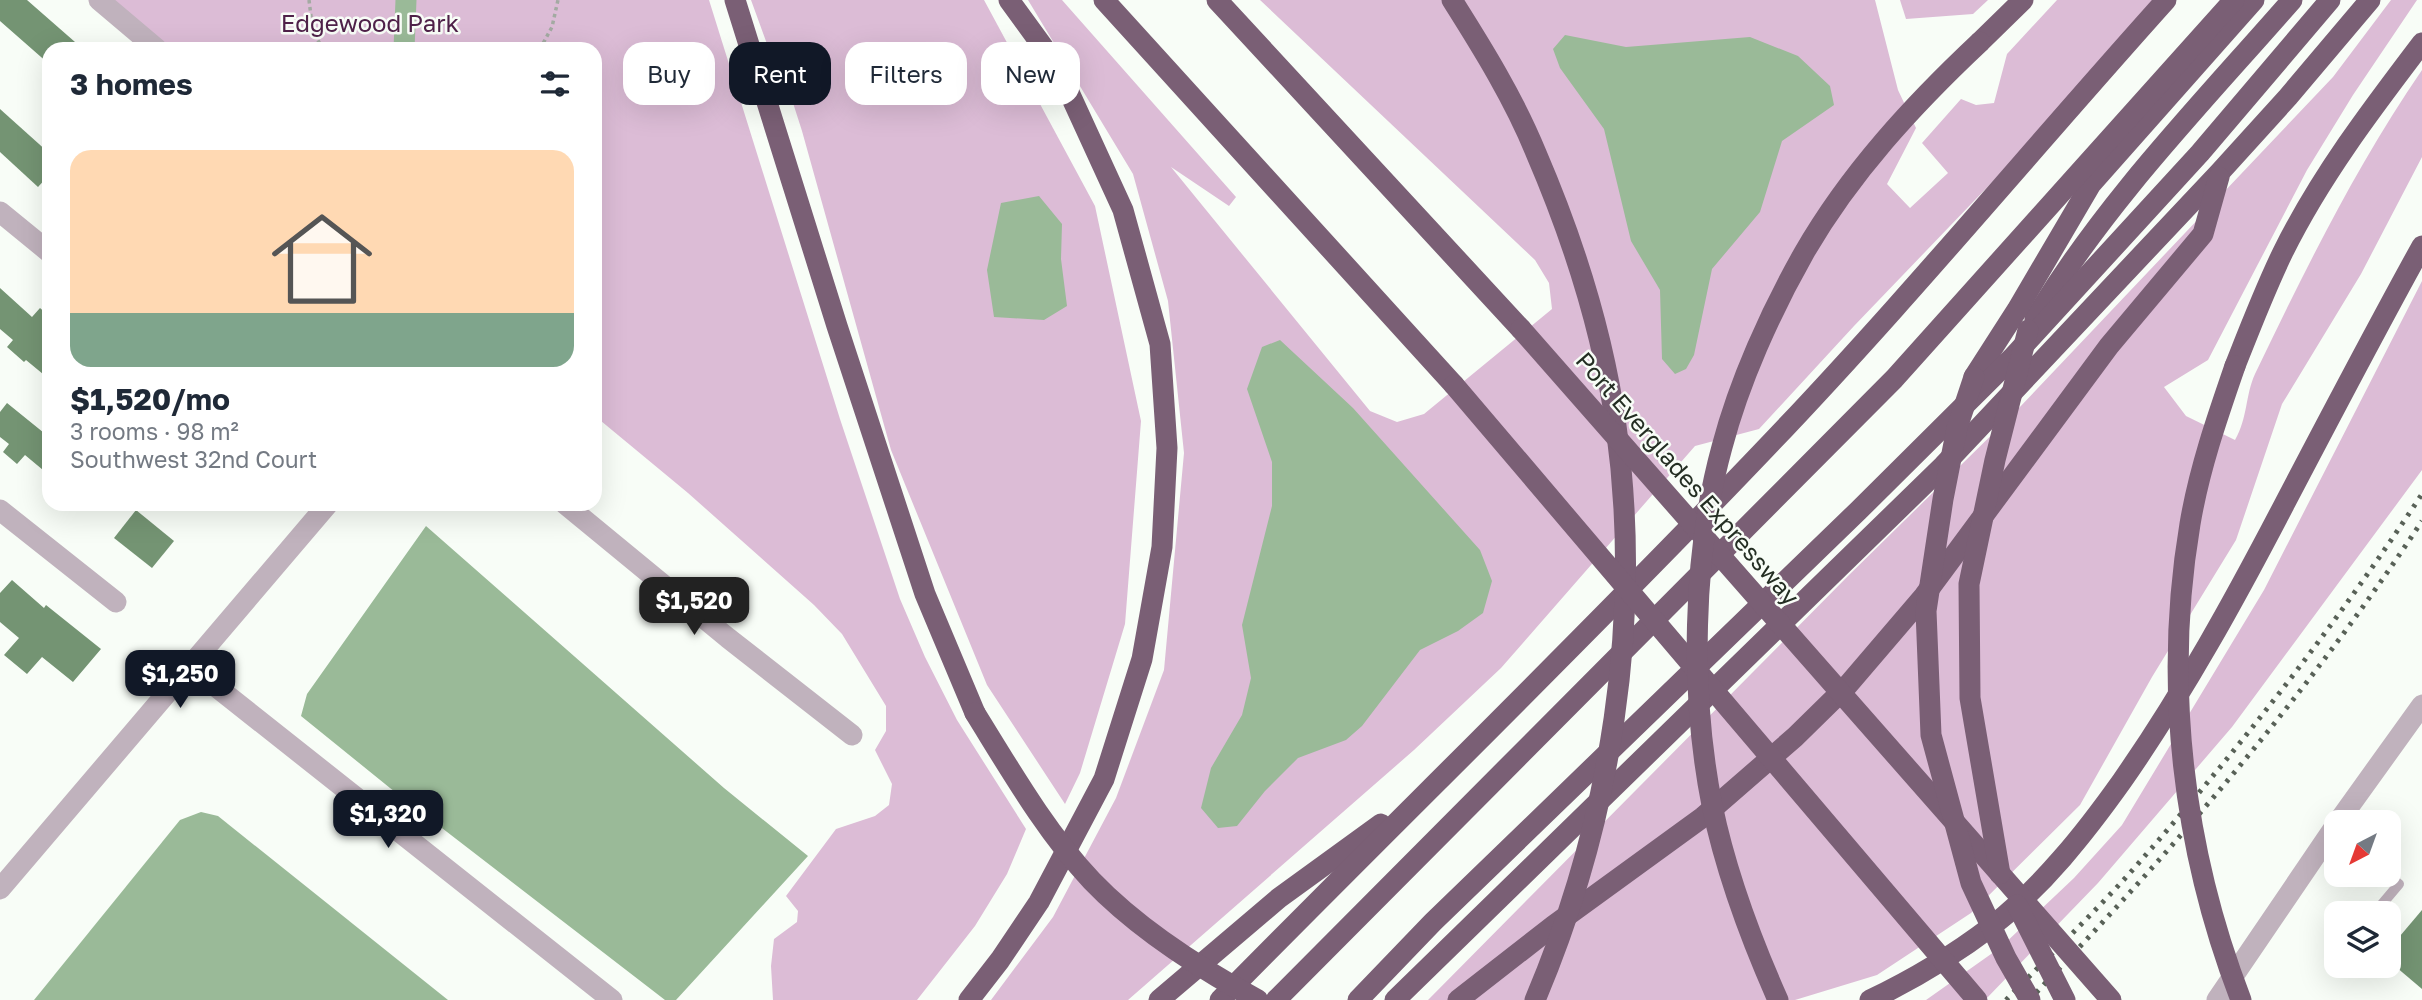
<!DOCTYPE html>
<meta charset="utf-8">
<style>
:root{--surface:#fff;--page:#f2f2f3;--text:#1f2937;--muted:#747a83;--accent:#111827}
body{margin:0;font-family:"Golos Text",sans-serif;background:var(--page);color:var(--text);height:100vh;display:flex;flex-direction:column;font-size:26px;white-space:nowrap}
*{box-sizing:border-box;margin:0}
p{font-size:23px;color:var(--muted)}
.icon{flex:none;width:38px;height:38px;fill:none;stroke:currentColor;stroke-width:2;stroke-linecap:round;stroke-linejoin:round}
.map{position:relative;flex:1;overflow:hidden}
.panel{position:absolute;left:42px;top:42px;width:560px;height:469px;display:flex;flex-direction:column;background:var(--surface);border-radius:21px;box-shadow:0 7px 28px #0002}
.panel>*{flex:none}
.banner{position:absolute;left:623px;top:42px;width:665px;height:63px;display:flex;gap:14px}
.needle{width:46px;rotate:221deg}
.tools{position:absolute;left:2324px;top:810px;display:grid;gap:14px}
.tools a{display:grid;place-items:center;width:77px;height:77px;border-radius:14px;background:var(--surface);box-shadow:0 7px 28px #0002;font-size:35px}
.price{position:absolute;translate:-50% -60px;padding:0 16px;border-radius:14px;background:var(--accent);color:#fff;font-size:23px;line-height:46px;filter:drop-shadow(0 2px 4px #0008)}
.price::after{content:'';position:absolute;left:50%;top:42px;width:21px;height:16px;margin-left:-10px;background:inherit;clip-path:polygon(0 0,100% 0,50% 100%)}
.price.on{background:#222;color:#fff}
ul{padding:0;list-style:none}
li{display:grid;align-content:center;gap:14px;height:371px;padding:0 28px}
li span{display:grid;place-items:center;height:217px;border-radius:21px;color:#555}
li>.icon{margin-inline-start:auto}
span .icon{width:126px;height:126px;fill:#fffc;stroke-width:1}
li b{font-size:30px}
h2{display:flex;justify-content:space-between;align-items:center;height:84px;padding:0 28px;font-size:30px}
.tag{padding:0 24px;border-radius:21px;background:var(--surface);box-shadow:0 7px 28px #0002;font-size:24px;line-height:63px}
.tag.on{background:var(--accent);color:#fff}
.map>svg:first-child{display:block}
</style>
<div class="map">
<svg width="2422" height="1000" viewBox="0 0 2422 1000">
<rect width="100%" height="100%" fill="#f8fdf7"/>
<g fill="#dcbcd6">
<path d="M98,0H709L840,419L900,599L925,657L957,720L1026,829L1007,874L975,926L917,1000H773L771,966L774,939L797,922L798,911L786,896L836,829L875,816L889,805L892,784L875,750L886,731V706L842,634L814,605L688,493L595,416V49H157Z"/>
<path d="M751,0H984L1095,206L1141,421L1125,624L1080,773L1065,804L987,685L891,450L802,131L778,56L767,44Z"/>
<path d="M1028,0H1062L1236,197L1229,206L1171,167L1370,411L1397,422L1424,414L1552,309L1549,283L1535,260L1260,0H1875L1898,90L1916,128L1887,184L1910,208L1948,173L1922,143L1961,99L1976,105L1994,103L2007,54L2057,0H2160L2069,102L1854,326L1759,429L1695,446L1501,668L1414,750L1128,1000H991L1053,917L1116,798L1164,670L1184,453L1168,301L1133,174Z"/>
<path d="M1900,0H1988L1973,14L1906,19Z"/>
<path d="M2391,0H2417L2353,95L2307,170L2208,360L2164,387L2186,416L2235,440C2248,417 2245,396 2255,374C2305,270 2356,166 2422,70V157L2361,274L2282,404L2236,540L2152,677L2080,805L1971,913L1877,975L1795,1000H1428L1849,575L2018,409L2333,77Z"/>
<path d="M2422,281V470L2232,727L2098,883L1985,1000H1926L2001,947L2074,878L2122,825L2264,590Z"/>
</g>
<g fill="#9aba98">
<path d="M1565,35L1626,47L1750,37L1798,56L1830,86L1834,105L1782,141L1760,212L1712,269L1694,355L1686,369L1675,374L1662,359L1660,290L1631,241L1604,129L1560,68L1553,49Z"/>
<path d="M1039,196L1062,224L1061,259L1067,306L1044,320L994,317L987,270L1001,203Z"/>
<path d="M1280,340L1353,408L1480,550L1492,581L1483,613L1458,631L1420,650L1362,726L1346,740L1298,758L1265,791L1237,826L1218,828L1201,808L1211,768L1242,715L1251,678L1242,625L1272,506V462L1247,389L1262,347Z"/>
<path d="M426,526L724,788L808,856L676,1000H665L390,788L301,716L307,694Z"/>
<path d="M201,812L218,816L448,1000H34L180,820Z"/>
</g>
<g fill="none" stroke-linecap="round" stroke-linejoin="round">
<path stroke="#9aba98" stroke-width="21" d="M404,49L406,0"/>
</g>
<g fill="#749473">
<path d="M0,0H27L83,49H49V64L0,21Z"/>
<path d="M0,109L49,153V175L38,187L0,152Z"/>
<path d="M0,288L32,317L40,308L49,316V379L26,360L24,362L7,347L13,340L0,329Z"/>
<path d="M7,403L49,437V475L25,455L17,464L3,452L9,444L0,437V412Z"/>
<path d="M136,510L174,541L152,568L114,538Z"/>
<path d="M12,580L44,608L46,605L101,649L73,682L42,657L27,674L4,655L19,638L0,622V593Z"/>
<path d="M2422,910V989L2389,961V949Z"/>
</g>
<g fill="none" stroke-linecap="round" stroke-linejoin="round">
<g stroke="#a3aaa2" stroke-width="3.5" stroke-dasharray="3.5 3.5" stroke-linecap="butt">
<path d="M309,0L313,32L323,49"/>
<path d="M540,49L552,27L558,0"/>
</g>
<path stroke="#c0b2bd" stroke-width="10" d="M2377,910L2399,884L2388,875"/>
<g stroke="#c0b2bd" stroke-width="21">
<path d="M99,0L157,49"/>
<path d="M0,212L49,252"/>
<path d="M565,504L728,638L852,735"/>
<path d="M0,510L116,602"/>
<path d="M190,666L612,1000"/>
<path d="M0,889L328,504"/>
</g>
<g stroke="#c0b2bd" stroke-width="21">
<path d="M2338,822L2422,705"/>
<path d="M2217,1000L2336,825"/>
</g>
<g stroke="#7a5f75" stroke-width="21">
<path d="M735,0L837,326L925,594L975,713"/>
<path d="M1104,0L1454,385"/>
<path d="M1217,0L1521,329"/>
<path d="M1980,42L2023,0"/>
<path d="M2035,319C2105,202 2203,102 2292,0"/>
<path d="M2235,366C2250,328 2265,289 2283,252C2320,177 2371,110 2422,43"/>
<path d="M1974,377L2017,310L2091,184L2254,0"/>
<path d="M969,1000L1000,960L1039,902L1104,779L1142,659L1162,547L1167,448L1160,344L1123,210L1057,66L1009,0"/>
<path d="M1159,1000L1279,898L1381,824"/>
<path d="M1220,1000C1401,816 1587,636 1765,449C1904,304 2032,149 2166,0"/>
<path d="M1276,1000L1894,379L2234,0"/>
<path d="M1358,1000L1433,922L1858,511L2012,358L2200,153L2330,0"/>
<path d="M1395,1000L1943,466L2220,172L2288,97L2370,0"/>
<path d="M1458,1000L1553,926L1703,817L1795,737L1847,686L1924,596L2109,346L2203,234L2219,177"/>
<path d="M1870,1000C1914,979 1954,955 1992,926C2043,886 2085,833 2122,781C2184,692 2235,599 2285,503C2330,417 2375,331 2422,246"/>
</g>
<g stroke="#586157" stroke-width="5" stroke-dasharray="3.5 7" stroke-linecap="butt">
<path d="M2006,1000C2047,958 2090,917 2129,874C2235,754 2334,628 2422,494"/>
<path d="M2029,1000C2173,851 2308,694 2422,521"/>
</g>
<g stroke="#7a5f75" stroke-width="21">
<path d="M1452,0C1483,49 1514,99 1536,153C1573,239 1603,333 1616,426C1643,620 1611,821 1535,1000"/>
<path d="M1521,329L2111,1000"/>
<path d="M2235,366C2217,418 2199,470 2190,524C2163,684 2183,850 2241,1000"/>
<path d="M1974,377L1957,428L1943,499L1926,611L1931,735L1971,883L2006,958L2030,1000"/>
<path d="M1454,385L1977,1000"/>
<path d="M975,713C1011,771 1046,832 1092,881C1137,928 1201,969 1258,1000"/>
<path d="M2000,874L1970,698L1969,584L1995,460L2028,330"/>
<path d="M2017,905L2065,1000"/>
<path d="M1778,1000C1750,937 1726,873 1712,805C1690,694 1692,556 1722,447C1739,382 1771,311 1804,253C1850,173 1913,105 1980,42"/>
</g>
</g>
<g text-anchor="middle" stroke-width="5" stroke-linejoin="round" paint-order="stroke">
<g font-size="24" fill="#4f2149" stroke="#f8fdf7">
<text x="370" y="32">Edgewood Park</text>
</g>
<g font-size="24" fill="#242e23" stroke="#f8fdf7">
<text transform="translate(1687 479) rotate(49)" y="8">Port Everglades Expressway</text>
</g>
</g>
</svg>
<div class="tools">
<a><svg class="needle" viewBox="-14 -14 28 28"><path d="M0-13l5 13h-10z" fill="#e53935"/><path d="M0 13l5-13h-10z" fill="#747a83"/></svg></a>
<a><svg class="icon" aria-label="layers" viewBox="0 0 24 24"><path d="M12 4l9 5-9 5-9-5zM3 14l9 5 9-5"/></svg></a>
</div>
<b class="price on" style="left:694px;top:637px">$1,520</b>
<b class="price" style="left:180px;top:710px">$1,250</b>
<b class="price" style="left:388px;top:850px">$1,320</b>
<div class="banner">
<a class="tag">Buy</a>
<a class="tag on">Rent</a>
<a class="tag">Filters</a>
<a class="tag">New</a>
</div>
<section class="panel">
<h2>3 homes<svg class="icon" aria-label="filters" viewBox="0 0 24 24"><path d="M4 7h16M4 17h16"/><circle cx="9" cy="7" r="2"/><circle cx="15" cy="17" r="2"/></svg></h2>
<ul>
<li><span style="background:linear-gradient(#ffd9b3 75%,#7fa58c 0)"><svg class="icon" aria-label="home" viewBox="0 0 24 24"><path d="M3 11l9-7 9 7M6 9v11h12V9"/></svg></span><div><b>$1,520/mo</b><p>3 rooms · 98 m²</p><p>Southwest 32nd Court</p></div></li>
</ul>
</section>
</div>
